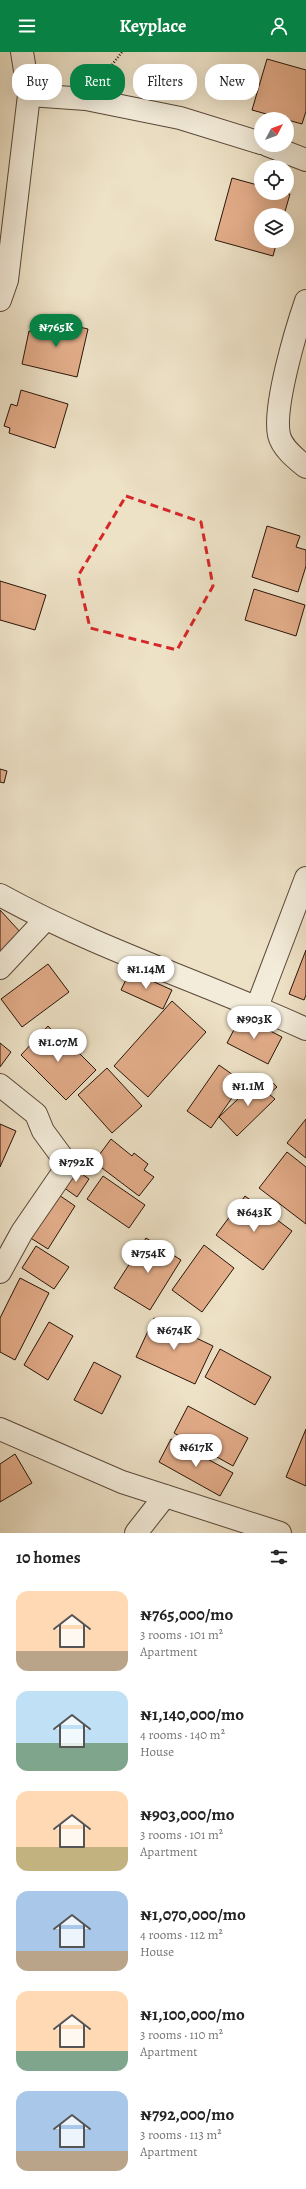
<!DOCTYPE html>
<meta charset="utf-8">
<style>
:root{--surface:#fff;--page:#f6f6f6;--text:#222;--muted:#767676;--accent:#0b8043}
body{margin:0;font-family:Alegreya,serif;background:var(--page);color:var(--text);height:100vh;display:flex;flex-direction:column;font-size:15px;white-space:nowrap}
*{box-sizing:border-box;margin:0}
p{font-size:13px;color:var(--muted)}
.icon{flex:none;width:22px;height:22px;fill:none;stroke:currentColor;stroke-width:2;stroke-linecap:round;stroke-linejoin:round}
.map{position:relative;height:1481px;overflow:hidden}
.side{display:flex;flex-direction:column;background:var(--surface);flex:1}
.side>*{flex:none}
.guide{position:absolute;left:12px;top:12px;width:282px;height:36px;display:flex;gap:8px}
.needle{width:26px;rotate:49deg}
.fabs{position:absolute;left:254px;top:60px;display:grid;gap:8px}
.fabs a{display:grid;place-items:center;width:40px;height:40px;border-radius:50%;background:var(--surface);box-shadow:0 4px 16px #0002;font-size:20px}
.price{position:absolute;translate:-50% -34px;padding:0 9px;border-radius:14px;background:#fff;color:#222;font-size:13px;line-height:26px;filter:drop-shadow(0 1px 2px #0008)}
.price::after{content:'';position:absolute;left:50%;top:24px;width:12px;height:9px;margin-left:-6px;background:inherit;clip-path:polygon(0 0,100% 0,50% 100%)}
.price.active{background:var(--accent);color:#fff}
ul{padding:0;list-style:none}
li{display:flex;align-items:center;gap:12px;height:100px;padding:0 16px}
li span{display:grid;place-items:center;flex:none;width:112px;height:80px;border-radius:12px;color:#555}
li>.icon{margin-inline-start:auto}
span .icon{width:48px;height:48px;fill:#fffc;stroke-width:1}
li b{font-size:17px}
h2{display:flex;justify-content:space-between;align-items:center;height:48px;padding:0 16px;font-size:17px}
.chip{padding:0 14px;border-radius:16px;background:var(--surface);box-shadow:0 4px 16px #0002;font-size:14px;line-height:36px}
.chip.active{background:var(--accent);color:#fff}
header{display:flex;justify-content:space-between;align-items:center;height:52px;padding:0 16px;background:var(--accent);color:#fff;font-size:18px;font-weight:700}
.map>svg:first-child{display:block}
</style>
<header><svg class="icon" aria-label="menu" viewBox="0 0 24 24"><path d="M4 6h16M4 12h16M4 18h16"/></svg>Keyplace<svg class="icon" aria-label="person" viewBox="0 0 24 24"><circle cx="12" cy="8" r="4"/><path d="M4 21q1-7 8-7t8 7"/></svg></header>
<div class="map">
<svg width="306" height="1481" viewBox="0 0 306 1481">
<rect width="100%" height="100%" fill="#ede1c6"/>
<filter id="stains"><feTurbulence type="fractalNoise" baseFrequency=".005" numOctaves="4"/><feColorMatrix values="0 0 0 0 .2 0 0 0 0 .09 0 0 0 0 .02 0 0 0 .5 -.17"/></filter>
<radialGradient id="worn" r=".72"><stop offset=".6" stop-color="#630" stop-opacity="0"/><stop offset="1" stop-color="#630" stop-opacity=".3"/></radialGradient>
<g fill="#e2ac89" stroke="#291508">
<path d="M267,7L306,18V59L302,72L252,58Z"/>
<path d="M232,126L261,134V141L290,142L284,163H261V189H277L273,204L215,188Z"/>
<path d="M41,266L88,277L77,325L22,312L29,279L38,281Z"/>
<path d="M21,338L68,352L55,396L9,381L10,376L4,374L11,352L17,354Z"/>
<path d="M267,474L300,484L296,495L306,498V514L298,540L252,525Z"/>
<path d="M0,529L46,543L35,578L0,568Z"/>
<path d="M254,537L305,553L296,584L245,568Z"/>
<path d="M0,717L7,719L4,731L0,730Z"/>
<path d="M0,858L22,882L0,903Z"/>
<path d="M306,898V943L304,948L289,942Z"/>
<path d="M48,912L69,940L22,975L1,947Z"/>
<path d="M130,919L172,938L163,957L121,938Z"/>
<path d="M172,949L206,980L148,1045L114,1014Z"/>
<path d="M241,964L282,985L268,1012L227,991Z"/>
<path d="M48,974L74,1003L78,1000L96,1018L66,1048L21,1003Z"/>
<path d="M0,991L11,1000L0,1015Z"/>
<path d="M219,1013L243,1030L211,1076L187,1059Z"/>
<path d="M107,1016L142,1054L112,1081L78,1043Z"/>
<path d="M270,1028L277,1035L269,1042L275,1047L237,1084L219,1065L257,1029L263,1036Z"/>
<path d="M306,1067V1106L287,1091Z"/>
<path d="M0,1072L16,1079L0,1115Z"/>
<path d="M111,1087L132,1104L134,1101L148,1112L144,1118L154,1125L139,1144L94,1110Z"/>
<path d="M287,1100L306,1115V1172L259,1136Z"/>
<path d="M75,1117L89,1127L77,1145L63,1135Z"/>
<path d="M103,1124L145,1153L129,1176L87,1147Z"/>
<path d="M56,1141L75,1154L48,1197L29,1185Z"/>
<path d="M245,1144L292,1179L263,1218L216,1183Z"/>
<path d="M146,1186L181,1208L150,1258L114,1236Z"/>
<path d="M204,1193L234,1216L202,1260L172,1238Z"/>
<path d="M36,1194L69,1215L54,1237L22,1216Z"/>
<path d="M20,1226L49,1241L15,1308L0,1300V1266Z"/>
<path d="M154,1266L213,1294L195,1332L136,1305Z"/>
<path d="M49,1270L73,1284L48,1328L24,1313Z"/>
<path d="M220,1297L271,1325L255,1353L205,1325Z"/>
<path d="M94,1310L121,1324L102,1362L74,1348Z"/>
<path d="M188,1354L248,1386L233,1414L174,1381Z"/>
<path d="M306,1377V1434L286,1425Z"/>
<path d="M171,1387L233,1421L220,1444L159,1410Z"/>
<path d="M15,1402L32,1431L0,1450V1412Z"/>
</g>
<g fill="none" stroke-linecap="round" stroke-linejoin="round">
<defs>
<g id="street">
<path d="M29,43L86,47L180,66L261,91"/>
<path d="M267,93L306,108"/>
<path d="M0,248L7,228L29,43L22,0"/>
<path d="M306,249C296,278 273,355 279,383C282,396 296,407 306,415"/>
<path d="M0,843C98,897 205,931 306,977"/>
<path d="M0,916L45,868"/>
<path d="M257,955L306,826"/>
<path d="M0,1033L36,1062L43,1079L68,1113L22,1180L0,1220"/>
<path d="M0,1377L122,1430L280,1481"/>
<path d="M136,1481L165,1444"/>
</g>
</defs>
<use href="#street" stroke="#5a4838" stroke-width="24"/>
<path stroke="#291508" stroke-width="2.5" stroke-dasharray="1 2" stroke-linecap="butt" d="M101,27L122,0"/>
<use href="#street" stroke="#f3ecda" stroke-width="22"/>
</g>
<path fill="none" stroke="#d62828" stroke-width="3" stroke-dasharray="8 5" stroke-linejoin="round" d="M126,444L201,470L213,534L177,598L90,576L78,524Z"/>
<rect width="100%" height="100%" filter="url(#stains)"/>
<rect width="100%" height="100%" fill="url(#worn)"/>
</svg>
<div class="fabs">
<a><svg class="needle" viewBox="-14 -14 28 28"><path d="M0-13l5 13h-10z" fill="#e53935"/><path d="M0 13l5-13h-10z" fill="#767676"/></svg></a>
<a><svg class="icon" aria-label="locate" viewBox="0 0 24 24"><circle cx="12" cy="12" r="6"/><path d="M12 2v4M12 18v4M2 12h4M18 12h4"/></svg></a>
<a><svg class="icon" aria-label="layers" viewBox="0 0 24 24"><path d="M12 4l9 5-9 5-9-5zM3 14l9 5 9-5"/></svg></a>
</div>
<b class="price active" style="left:56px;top:296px">₦765K</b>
<b class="price" style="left:146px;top:938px">₦1.14M</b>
<b class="price" style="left:254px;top:988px">₦903K</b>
<b class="price" style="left:58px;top:1011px">₦1.07M</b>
<b class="price" style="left:248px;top:1055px">₦1.1M</b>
<b class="price" style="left:76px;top:1131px">₦792K</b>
<b class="price" style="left:254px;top:1181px">₦643K</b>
<b class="price" style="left:148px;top:1222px">₦754K</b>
<b class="price" style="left:174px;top:1299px">₦674K</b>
<b class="price" style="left:196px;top:1416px">₦617K</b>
<div class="guide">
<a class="chip">Buy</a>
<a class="chip active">Rent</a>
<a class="chip">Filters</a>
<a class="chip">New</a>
</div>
</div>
<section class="side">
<h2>10 homes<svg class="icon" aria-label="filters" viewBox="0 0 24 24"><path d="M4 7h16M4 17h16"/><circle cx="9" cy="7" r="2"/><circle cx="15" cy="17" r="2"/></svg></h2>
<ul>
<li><span style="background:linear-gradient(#ffd9b3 75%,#b9a48a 0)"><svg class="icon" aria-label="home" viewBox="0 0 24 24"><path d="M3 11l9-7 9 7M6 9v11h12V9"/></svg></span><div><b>₦765,000/mo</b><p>3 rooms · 101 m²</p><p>Apartment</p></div></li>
<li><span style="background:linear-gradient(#bfe0f5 65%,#7fa58c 0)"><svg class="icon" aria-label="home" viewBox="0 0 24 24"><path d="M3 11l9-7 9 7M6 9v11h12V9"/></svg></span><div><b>₦1,140,000/mo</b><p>4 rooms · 140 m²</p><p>House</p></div></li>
<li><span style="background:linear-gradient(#ffd9b3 70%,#c2b280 0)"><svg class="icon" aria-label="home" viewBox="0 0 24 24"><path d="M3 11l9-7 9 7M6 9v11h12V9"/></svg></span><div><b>₦903,000/mo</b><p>3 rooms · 101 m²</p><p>Apartment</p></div></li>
<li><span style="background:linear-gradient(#a9c7e8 75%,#b9a48a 0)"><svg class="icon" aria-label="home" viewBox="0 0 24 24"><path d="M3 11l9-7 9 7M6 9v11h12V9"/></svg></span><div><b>₦1,070,000/mo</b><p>4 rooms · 112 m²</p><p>House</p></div></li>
<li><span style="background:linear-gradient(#ffd9b3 75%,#7fa58c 0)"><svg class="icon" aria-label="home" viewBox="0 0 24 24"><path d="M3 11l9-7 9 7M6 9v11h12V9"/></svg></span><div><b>₦1,100,000/mo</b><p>3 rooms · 110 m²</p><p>Apartment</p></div></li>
<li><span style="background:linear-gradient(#a9c7e8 75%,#b9a48a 0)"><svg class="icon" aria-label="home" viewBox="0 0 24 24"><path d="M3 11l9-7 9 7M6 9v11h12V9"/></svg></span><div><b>₦792,000/mo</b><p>3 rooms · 113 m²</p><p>Apartment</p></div></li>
</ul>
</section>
